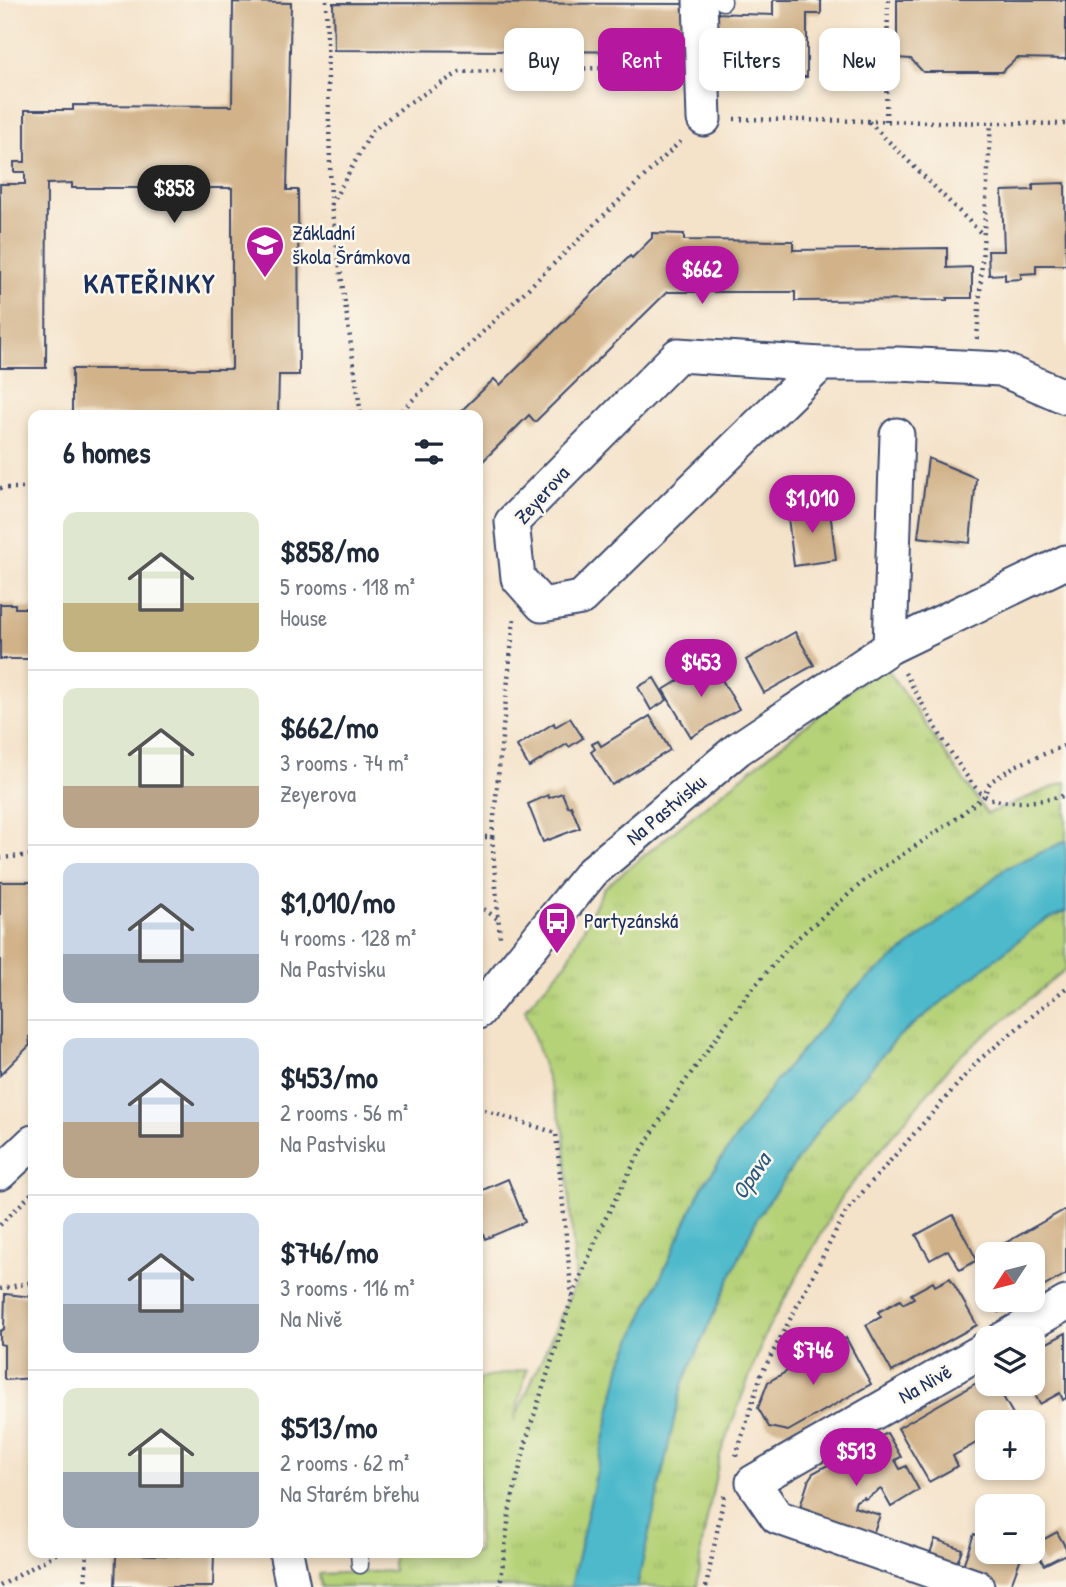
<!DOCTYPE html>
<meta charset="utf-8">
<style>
:root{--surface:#fff;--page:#f2f2f3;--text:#1f2937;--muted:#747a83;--line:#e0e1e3;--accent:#b5179e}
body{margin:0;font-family:"Patrick Hand",sans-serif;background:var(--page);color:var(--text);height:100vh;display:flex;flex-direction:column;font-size:26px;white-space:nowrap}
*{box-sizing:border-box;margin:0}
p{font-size:23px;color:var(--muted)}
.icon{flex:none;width:38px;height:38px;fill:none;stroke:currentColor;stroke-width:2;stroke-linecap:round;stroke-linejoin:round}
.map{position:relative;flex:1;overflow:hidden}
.drawer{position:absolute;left:28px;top:410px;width:455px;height:1148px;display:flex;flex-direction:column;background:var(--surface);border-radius:14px;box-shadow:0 4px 10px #0003}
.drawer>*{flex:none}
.guide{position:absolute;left:504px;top:28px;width:457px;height:63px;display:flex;gap:14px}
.needle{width:46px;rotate:234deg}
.buttons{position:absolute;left:975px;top:1242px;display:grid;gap:14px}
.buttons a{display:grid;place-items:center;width:70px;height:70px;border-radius:14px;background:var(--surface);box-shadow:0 4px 10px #0003;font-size:35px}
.price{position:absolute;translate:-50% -60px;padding:0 16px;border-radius:24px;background:var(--accent);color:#fff;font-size:23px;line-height:46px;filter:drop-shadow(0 2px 4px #0008)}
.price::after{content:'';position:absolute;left:50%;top:42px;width:21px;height:16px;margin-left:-10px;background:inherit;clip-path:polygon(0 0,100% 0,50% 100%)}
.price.on{background:#222;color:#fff}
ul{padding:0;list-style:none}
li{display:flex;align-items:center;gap:21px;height:175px;padding:0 35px}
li+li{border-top:2px solid var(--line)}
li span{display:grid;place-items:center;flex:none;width:196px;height:140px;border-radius:14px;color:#555}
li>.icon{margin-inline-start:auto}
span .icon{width:84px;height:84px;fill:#fffc;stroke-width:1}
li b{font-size:30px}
h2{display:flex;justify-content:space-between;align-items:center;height:84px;padding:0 35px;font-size:30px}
.tag{padding:0 24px;border-radius:14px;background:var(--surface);box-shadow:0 4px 10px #0003;font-size:24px;line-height:63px}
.tag.on{background:var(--accent);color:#fff}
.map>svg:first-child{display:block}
</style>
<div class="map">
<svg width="1066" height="1587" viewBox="0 0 1066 1587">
<defs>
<pattern id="grass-tufts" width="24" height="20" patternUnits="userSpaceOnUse" patternTransform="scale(1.75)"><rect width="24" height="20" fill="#b6d278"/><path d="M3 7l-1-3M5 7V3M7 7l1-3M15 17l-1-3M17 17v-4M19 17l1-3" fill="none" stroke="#9cb56a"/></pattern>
</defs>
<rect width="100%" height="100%" fill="#fbf7ec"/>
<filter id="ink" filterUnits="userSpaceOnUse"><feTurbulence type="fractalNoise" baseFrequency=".0143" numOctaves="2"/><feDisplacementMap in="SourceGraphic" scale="14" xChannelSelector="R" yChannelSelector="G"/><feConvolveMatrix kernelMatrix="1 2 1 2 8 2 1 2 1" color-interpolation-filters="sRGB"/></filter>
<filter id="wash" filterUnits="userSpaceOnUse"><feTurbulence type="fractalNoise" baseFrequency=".00686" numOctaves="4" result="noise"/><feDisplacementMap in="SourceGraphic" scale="28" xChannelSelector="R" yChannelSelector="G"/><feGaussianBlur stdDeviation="1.57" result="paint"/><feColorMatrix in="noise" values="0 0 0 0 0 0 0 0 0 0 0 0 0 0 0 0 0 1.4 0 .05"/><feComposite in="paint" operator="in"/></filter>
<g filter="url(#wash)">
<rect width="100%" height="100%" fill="#f4e2c9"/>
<g fill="url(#grass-tufts)" stroke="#68806b" stroke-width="2">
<path d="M883,663L987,814L1066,782V841L1006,868L853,991L774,1083L702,1187L621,1364L571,1587H321L319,1574L393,1571V1552H478V1379L527,1369L514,1421L576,1282L564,1131L525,1009L567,962L604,888Z"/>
<path d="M1066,911V969L955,1060L843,1195L767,1330L720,1455L702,1544L697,1587H637L682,1385L757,1218L824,1122L898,1037L1040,923Z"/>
</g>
<path fill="#4eb9cb" stroke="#347494" stroke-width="2" d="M1066,841V911L1040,923L898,1037L824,1122L757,1218L682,1385L637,1587H571L621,1364L702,1187L774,1083L853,991L1006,868Z"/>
<g id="blocks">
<g fill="#d1b289">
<path d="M773,0H821V14H807V77H713V13L773,15Z"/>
<path d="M897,0H1066V59L1017,58L1002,72H923L911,59L897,58Z"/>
<path d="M233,2L291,3L287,190H298L299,375H279L278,415H72V369H232V188H72V183L47,184L46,368H0V184H25V172H14V162H25V110H73V105L232,106Z"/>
<path d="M333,3L692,4V52L334,50Z"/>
<path d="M1065,183L1066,265H1036V273L1021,274V279L1005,280V274L989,275L988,251H1004L1002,191L1033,190V184Z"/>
<path d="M652,233L684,234V240L793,241V250L947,248V268L972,267V298H947V300L795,301V292H667L535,422L529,415L478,466V415H457L494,379L500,385L630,256L632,258L652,238Z"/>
<path d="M928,458L976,478L970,543L918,537Z"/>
<path d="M829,503L836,560L794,566L787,509Z"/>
<path d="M0,604H15V608H33V659H0Z"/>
<path d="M795,632L814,665L764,693L746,660Z"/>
<path d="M711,661L739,709L691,737L663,690Z"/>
<path d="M654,678L667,700L651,710L638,687Z"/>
<path d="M650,716L670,750L612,785L591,752L595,749L592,744L598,741L601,746Z"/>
<path d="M570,718L583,738L569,747L567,744L529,767L517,746L554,723L555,727Z"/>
<path d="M562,793L568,807L571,806L580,828L543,842L528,804L548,795L549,798Z"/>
<path d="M0,882H33V1037H29L30,1045L0,1075Z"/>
<path d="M508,1179L525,1222L485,1239L478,1221V1192Z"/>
<path d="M1064,1210H1066V1274L1032,1293V1255H1004L1000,1246Z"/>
<path d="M953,1215L977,1260L960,1270L948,1250L930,1260L916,1235Z"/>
<path d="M950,1278L977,1325L892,1372L866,1325L881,1317L878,1312L900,1300L903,1304L914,1298L911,1294L933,1282L935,1286Z"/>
<path d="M5,1294L33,1297V1378L6,1380L4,1378V1345L0,1344V1331L4,1329Z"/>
<path d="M993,1300H1020L999,1312Z"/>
<path d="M1066,1333V1398L1063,1400L1060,1393L1040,1404L1029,1384H1032V1351Z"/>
<path d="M846,1338L871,1384L788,1431L769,1427L758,1408L768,1382L802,1363L799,1358L812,1350L816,1356Z"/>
<path d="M987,1377V1384H996L1018,1423H987V1437L953,1456L958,1466L929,1482L898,1428Z"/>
<path d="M887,1433L901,1457L895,1460L900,1469L906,1466L919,1490L891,1507L881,1489L865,1499L864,1497L856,1501L854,1507L880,1515L870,1542L797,1516L809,1479L813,1473Z"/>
<path d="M1057,1532L1066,1548V1554L1044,1565L1033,1545Z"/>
<path d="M974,1534L987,1539V1552H1023L1010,1587H998L960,1574Z"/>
<path d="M935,1539L962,1549L954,1571L927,1562Z"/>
<path d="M197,1553H214L213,1587H115L116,1557L119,1554L195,1556Z"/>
</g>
</g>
</g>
<g filter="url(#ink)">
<use href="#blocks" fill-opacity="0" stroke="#3c4a6e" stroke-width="2"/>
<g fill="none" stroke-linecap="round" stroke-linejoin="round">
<defs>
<g id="lane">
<path d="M723,2V0"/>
<path d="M359,1552L360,1565"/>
</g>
<g id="street">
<path d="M700,0L704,119"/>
<path d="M821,364L581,598L542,605L518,578L512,522L678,355L821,364H899L1001,369L1066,397"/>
<path d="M890,647L897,435"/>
<path d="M478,1012L592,872L738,749L890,647L1066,562"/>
<path d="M0,1173L33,1142"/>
<path d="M1003,1339L1066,1303"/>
<path d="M286,1552L293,1587"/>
<path d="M977,1587L777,1517L753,1482L987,1348"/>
</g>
</defs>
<use href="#lane" stroke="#3c4a6e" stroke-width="19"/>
<use href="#street" stroke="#3c4a6e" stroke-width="37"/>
<g stroke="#3c4a6e" stroke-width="4.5" stroke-dasharray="2 5" stroke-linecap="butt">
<path d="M326,0L331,205L361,415"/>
<path d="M734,119L1066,124"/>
<path d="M886,121L888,0"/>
<path d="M869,122L982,234"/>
<path d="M331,205L372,131L407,104L460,72L675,66"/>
<path d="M977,339L991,123"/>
<path d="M397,415L684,138"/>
<path d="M0,488H33"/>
<path d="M905,673C918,696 967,787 985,796C1005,807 1045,801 1066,795"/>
<path d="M478,837H492L500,938"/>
<path d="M492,837L514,619"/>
<path d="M0,858L33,855"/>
<path d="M478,905L499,920"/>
<path d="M478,1108L556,1133L572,1297"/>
<path d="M0,1225L33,1192"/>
<path d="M0,1289L33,1282"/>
<path d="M736,1456L761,1375L847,1210L979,1060L1066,988"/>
<path d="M0,1586L59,1552"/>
<path d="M85,1587L87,1552"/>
<path d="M500,1587L510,1507L529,1431L572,1298L602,1225L638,1156L679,1090L746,996L793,942L870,876L953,821L984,796L990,782L1015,766L1066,745"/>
<path d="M706,1587L725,1491"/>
</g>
<use href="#lane" stroke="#fff" stroke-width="16"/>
<use href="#street" stroke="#fff" stroke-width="33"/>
</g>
</g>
<defs>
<symbol id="school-pin" viewBox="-11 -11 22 30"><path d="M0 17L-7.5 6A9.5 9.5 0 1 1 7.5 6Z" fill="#b5179e" stroke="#fbf7ec"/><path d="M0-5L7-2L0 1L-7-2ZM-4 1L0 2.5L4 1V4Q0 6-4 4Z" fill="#fff"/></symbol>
<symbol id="bus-pin" viewBox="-11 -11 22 30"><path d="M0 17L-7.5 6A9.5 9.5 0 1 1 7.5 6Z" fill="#b5179e" stroke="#fbf7ec"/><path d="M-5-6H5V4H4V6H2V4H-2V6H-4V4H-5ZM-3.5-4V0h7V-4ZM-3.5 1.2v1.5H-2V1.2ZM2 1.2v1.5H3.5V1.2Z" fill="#fff"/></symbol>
</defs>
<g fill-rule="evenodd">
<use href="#school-pin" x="243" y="223" width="44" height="60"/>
<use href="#bus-pin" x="535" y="899" width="44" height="60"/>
</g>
<g text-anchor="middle" stroke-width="5" stroke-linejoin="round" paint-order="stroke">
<g font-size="21" fill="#1b2f5e" stroke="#fbf7ec" text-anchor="start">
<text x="292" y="240">Základní<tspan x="292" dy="24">škola Šrámkova</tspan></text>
<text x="584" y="928">Partyzánská</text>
</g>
<g font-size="21" fill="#1b2f5e" stroke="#fbf7ec">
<text transform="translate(542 495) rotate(-48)" y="7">Zeyerova</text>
<text transform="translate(666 810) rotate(-40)" y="7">Na Pastvisku</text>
<text transform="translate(925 1384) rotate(-30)" y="7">Na Nivě</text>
</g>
<g font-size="23" font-style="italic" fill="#2a587f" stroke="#fbf7ec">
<text transform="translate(751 1176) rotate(-56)" y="8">Opava</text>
</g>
<g font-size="28" font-weight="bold" letter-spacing="2" fill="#1b2f5e" stroke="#fbf7ec">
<text x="150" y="293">KATEŘINKY</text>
</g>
</g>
</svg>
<div class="buttons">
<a><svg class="needle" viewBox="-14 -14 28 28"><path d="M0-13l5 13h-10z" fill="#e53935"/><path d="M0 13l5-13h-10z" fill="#747a83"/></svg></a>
<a><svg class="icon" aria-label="layers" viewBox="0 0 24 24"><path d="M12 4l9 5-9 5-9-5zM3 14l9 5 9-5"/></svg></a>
<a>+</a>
<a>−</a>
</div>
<b class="price on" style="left:174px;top:225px">$858</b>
<b class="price" style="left:702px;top:306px">$662</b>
<b class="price" style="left:812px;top:535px">$1,010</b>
<b class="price" style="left:701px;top:699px">$453</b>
<b class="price" style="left:813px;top:1387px">$746</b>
<b class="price" style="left:856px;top:1488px">$513</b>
<div class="guide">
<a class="tag">Buy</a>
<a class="tag on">Rent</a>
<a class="tag">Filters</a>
<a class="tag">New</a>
</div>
<section class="drawer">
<h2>6 homes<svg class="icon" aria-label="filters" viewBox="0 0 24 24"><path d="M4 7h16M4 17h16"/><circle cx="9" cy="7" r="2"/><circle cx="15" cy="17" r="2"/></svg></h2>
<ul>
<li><span style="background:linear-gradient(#dfe7d0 65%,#c2b280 0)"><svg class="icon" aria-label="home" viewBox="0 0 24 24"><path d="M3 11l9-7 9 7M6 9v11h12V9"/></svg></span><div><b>$858/mo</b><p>5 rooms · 118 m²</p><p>House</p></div></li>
<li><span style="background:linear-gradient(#dfe7d0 70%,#b9a48a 0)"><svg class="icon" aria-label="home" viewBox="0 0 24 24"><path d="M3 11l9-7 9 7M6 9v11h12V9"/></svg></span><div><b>$662/mo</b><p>3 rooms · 74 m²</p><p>Zeyerova</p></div></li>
<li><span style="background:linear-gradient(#c9d6e8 65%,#9aa5b1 0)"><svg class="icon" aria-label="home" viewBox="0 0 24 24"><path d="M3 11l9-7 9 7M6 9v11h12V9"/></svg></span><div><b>$1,010/mo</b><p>4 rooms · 128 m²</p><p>Na Pastvisku</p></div></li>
<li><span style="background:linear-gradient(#c9d6e8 60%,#b9a48a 0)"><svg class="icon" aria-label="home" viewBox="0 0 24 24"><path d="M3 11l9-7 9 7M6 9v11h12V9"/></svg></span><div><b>$453/mo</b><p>2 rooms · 56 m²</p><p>Na Pastvisku</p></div></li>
<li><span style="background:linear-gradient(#c9d6e8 65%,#9aa5b1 0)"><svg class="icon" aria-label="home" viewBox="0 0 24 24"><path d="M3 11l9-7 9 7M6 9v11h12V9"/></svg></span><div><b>$746/mo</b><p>3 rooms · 116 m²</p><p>Na Nivě</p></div></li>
<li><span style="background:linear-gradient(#dfe7d0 60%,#9aa5b1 0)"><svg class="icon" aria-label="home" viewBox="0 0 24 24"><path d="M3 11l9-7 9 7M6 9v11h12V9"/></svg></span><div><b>$513/mo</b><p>2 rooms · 62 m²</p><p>Na Starém břehu</p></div></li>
</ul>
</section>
</div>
